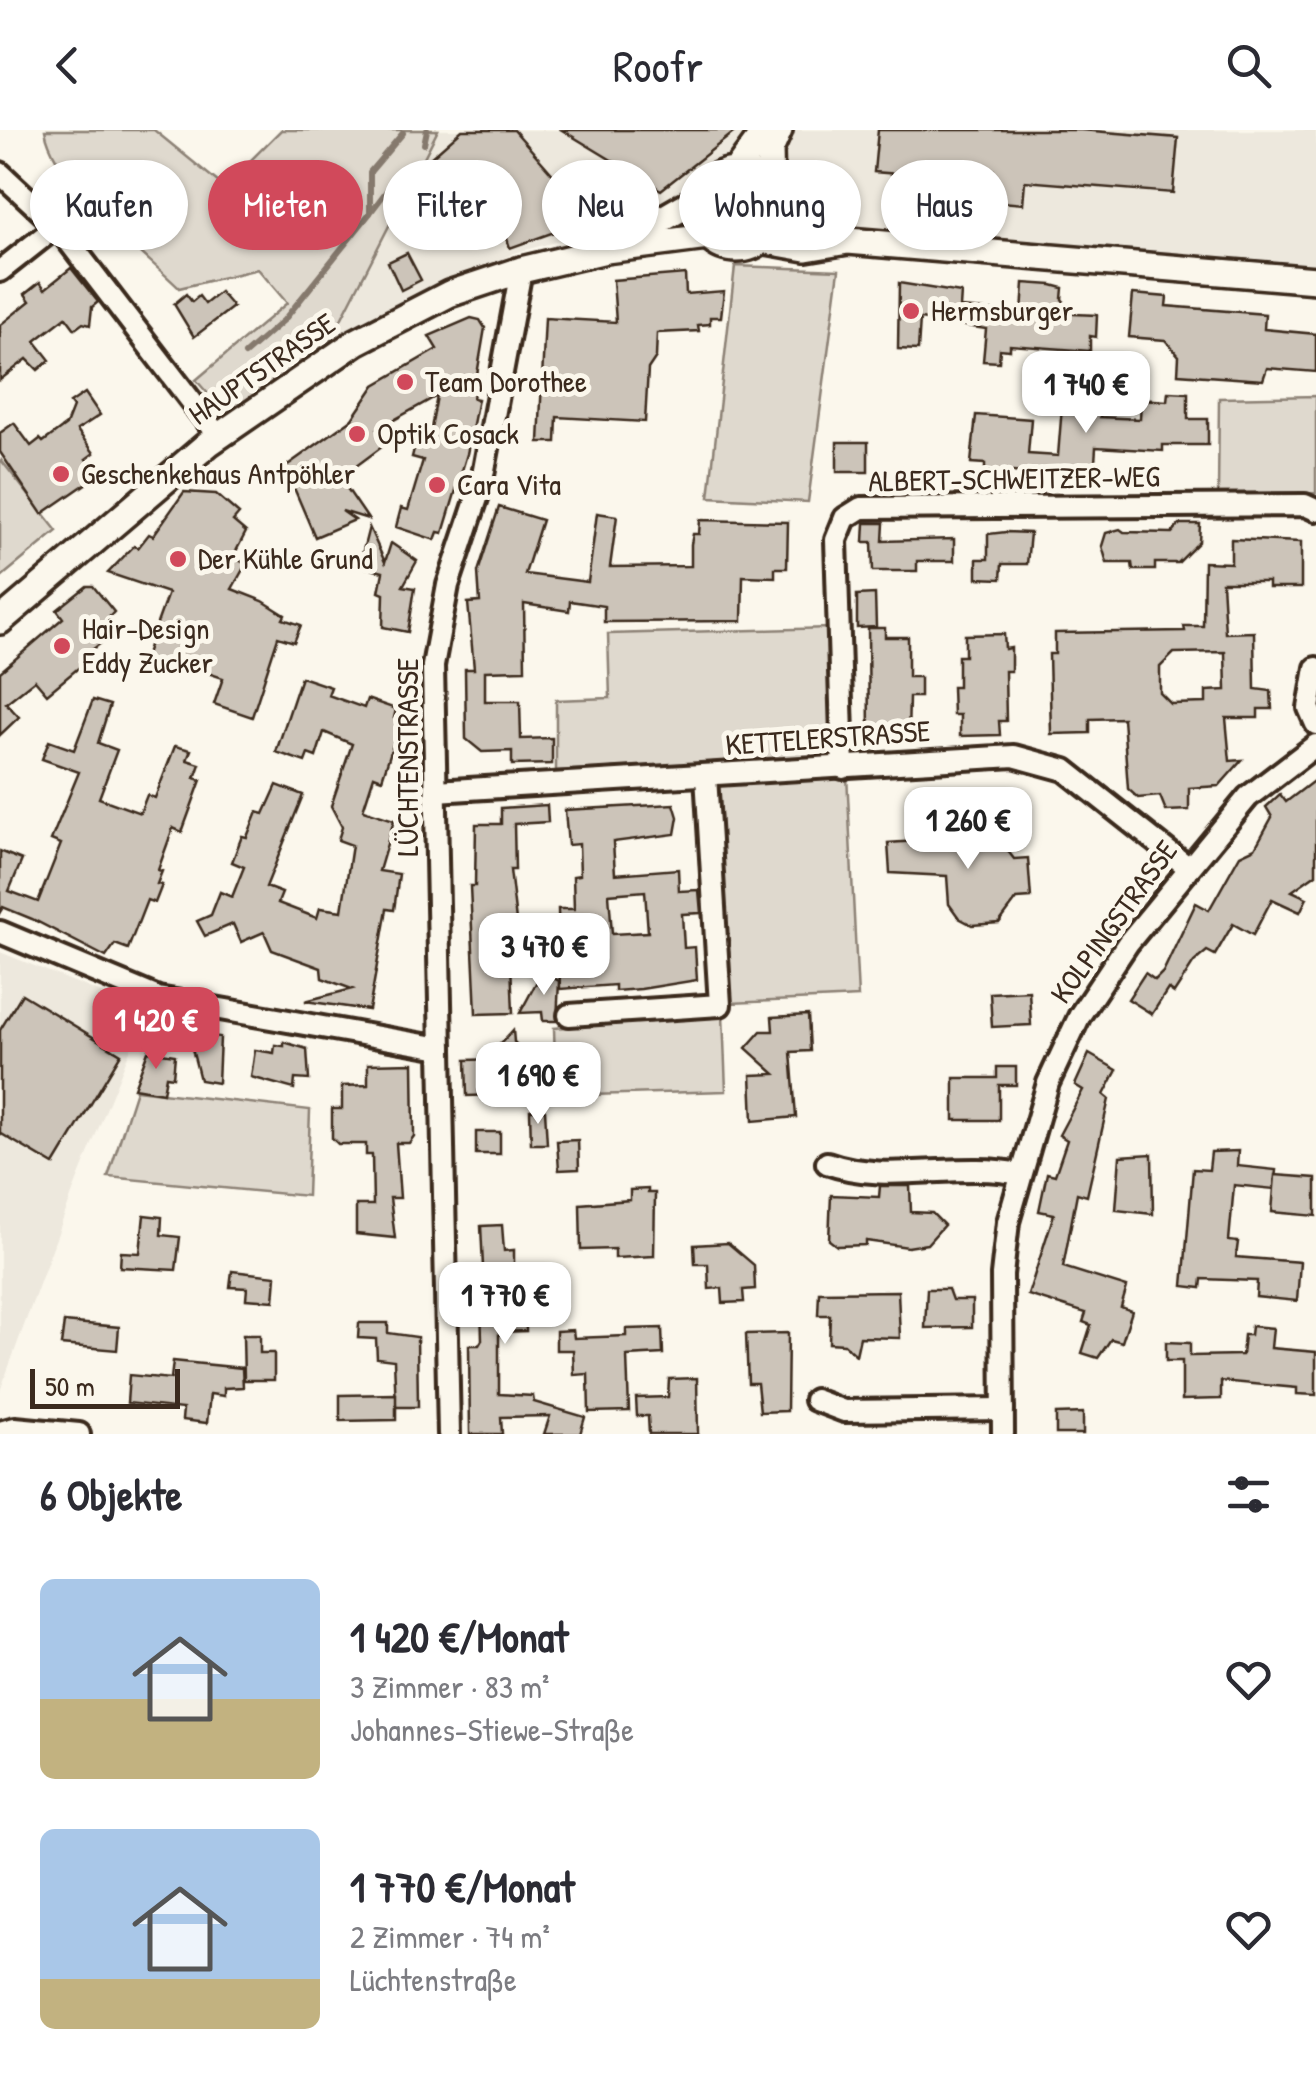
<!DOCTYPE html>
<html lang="de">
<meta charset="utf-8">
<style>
:root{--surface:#fff;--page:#f2f2f3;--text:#2b2b33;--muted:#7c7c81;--accent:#d1495b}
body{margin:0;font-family:"Patrick Hand",sans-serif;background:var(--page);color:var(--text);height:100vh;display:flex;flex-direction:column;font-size:38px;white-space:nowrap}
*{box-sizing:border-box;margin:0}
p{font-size:32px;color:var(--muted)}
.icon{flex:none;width:55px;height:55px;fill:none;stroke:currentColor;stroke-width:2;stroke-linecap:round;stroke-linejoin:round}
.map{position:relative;height:1304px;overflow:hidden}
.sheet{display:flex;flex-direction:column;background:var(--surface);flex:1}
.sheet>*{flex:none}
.top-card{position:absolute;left:30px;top:30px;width:1258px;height:90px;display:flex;gap:20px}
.scale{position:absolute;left:30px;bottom:25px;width:150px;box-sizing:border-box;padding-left:10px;border:5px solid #3b2a1e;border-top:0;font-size:28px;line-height:35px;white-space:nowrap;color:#3b2a1e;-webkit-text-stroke:8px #fbf7ec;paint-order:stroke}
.price{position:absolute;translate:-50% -85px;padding:0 22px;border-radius:20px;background:#fff;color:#222;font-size:32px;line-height:65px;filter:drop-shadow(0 2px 5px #0008)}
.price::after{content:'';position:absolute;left:50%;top:60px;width:30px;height:22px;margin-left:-15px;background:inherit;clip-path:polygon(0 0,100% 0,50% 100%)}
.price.on{background:var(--accent);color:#fff}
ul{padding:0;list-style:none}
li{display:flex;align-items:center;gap:30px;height:250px;padding:0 40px}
li span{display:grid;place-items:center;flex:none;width:280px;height:200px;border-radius:15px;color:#555}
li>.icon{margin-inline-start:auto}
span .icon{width:120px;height:120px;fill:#fffc;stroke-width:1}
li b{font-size:42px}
h2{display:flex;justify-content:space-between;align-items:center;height:120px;padding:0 40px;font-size:42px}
.chip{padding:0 35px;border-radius:45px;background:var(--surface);box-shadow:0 2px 8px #0004;font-size:35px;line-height:90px}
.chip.on{background:var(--accent);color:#fff}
header{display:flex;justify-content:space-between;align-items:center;height:130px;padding:0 40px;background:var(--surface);font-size:45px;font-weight:600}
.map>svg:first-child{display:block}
</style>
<header><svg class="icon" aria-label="back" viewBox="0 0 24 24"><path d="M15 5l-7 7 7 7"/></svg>Roofr<svg class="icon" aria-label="search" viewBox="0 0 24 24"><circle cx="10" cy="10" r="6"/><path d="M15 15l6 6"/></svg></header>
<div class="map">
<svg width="1316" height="1304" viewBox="0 0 1316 1304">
<rect width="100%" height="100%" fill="#fbf7ec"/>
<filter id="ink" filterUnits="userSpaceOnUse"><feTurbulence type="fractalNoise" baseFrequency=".01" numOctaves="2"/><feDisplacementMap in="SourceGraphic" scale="20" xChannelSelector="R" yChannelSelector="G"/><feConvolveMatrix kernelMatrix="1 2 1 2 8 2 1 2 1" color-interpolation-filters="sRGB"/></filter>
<g filter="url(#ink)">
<g fill="#ede8dd">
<path d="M438,0H1316V145L912,116L790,83L765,41L745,32H710L686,52L676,79L514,123L327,217Z"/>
<path d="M0,822L146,881L77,1051L0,1261Z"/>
</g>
<g fill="#dfd9ce" stroke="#8d8276" stroke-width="2.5">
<path d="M45,0H154L224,57L281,0H438L327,217L232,291L196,250L287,173L258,139L179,158C140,120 54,53 45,0Z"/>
<path d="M735,136L839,140L808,372L709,367Z"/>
<path d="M1316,266V363L1218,366L1219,268Z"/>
<path d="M1,330L57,401L0,448V331Z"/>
<path d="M830,498L832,626L556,641V570L610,568L608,504Z"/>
<path d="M847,645L858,867L731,873L716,653Z"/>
<path d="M723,884L726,961L556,966L554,898Z"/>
<path d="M136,960L310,980L307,1066L108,1047Z"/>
</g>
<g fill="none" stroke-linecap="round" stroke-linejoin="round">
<g stroke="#85796d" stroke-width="6">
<path d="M424,14L427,0"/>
<path d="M370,83L404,38"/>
<path d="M245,224L284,190L370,83V42L403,3"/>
</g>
</g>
<g fill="#ccc4b9" stroke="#3b2a1e" stroke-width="2.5" fill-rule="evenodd">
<path d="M462,0H514L563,56L574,52L582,76L571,85L574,95L510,118L498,81L472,103L422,43L429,29Z"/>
<path d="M562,0H737L661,60Z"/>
<path d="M878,0H1081L1178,8L1173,63L1025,51L1023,74L991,71L993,40L958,37L954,82L895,78L898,44L874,42Z"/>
<path d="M407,123L421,150L401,160L388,132Z"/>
<path d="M71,138L98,172L92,177L90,195L83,193L75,199L66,187L35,211L50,230L38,240L27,229L0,250V195L30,171L25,164L40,152L45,159Z"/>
<path d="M685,144L686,164L724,161L721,187H710V194L698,195L699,201L657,203L656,227L648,239L645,292L557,287L556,312H539L545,188L616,192L613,150Z"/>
<path d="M899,153L961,163L960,178L1022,183L1024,153L1052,155L1063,158L1062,169L1074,184L1097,185L1096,207L1090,206V221L1010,215V220L1000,219L999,232L983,231L986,199L920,189L918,220L898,219Z"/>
<path d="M220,162L233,177L194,207L174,174L186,164L192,172L199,166L205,174Z"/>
<path d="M1133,164L1167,167L1166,176L1265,184L1264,199L1316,204V242L1267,238L1263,250L1178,244L1179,226L1165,210L1129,207Z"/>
<path d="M471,188L480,190L485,198L473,268L478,269L467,324L443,403L438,402L435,410L396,397L401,378L408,380L423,330L412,327L416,311L428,315L437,266L378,299L398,305L340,348L368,389L342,381L355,390L315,407L285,337L352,289L375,255L437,219L429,206Z"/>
<path d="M1168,262L1188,263V289H1208V315H1163V321L1096,317L1094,348L985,340V334L971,333L976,285L1031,289L1028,324L1058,326L1063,264L1101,266L1100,287L1140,289L1141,269L1167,271Z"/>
<path d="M85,263L100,285L77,300L94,323L86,329L100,344L42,384L0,322V303L14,293L31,316L40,309L43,312L66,295L73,277L70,273Z"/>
<rect x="837" y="312" width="31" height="30"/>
<path d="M184,362L216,364L239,384L233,391L246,402L233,427L246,434L232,459L263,471L285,485L283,489L301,495L294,512L278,507L252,587L214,574L223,548L172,531L167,544L142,535L168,463L108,443L134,416L138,418L149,404L153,406Z"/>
<path d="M499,377L542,390L525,444L588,452L597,383L617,386L610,437L691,436V414L693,404H699L700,390L788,392L787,438H775V447L743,446L742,491L604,492V476L570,471L569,481L524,474L525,540L485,541V571H520L521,609L552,608V634L512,635V621L482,622L466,609L465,539H474L468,473L480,472L478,442Z"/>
<path d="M865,393H884L883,411L954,409V431H917V441H873L872,412H864Z"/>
<path d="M1180,394H1200L1199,412L1178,433H1155V440H1133L1132,433H1107L1102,416L1106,403L1120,399L1124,402L1172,403Z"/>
<path d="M369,397L385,432L391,413L417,431L403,456L415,458L408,502L383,497L384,464L379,462L383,442L359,436Z"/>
<path d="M1006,402L1030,403L1027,434H1002L1001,449L977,448V429H988V404Z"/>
<path d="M1231,409L1301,412V458H1268V452H1222L1225,503L1254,502L1255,559L1271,561L1272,579H1258V588H1226L1230,631L1242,630L1219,656L1189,658V680L1166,681L1160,666L1138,668L1128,659L1123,588L1090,589V603L1051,604L1049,524H1055V503L1185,501L1184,496H1203L1204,432L1231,433ZM1225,522L1226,560L1206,561V573L1171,574L1160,563V537L1174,523Z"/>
<path d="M87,456H93L114,482L94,503L102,512L91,521L94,525L47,564L35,550L6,573L19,587L0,605V542L63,488L57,480Z"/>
<path d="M875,464L876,497L857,498V465Z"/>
<path d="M868,498H885V507H908V547H920V567H909L908,607H869Z"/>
<path d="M1004,504L1005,519L1011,518V541H1005L1006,591H999L1000,605L960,606V585H953L952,557H958V526H965V505Z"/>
<path d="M301,547L331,557L328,565L364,578L367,569L396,579L394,588L401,590L382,649L374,646L363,680L394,690L379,741L399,744L394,780L387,779L369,880L305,871L352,859L322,848L321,838L272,820L264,802L241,812L233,794L205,806L197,791L211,785L220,762L232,767L244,737L232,732L242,706L247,707L257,682L264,684L277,655L303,665L266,757L282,763L278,773L317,788L320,778L342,781L352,715L338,710L342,697L331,676L352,614L324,602L316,627L308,624L305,632L276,622Z"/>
<path d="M93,570L110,575L98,613L117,620L99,668L140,683L147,665L155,668L175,616L191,620L187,630L200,634L195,648L201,650L182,702L173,698L158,740L162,741L157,754L162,755L155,773L147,770L128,819L115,814L106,827L32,789L3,777L0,782V721L22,730L9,761L38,772L61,714L51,710L79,642L42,629L49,611L74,620Z"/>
<path d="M1316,649V744L1292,761L1307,768L1300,782L1272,769L1253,805L1233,794L1215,825L1207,821L1194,832L1174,863L1168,859L1152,884L1128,869L1145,843L1155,850L1163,842L1196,773L1209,780L1240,725L1255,718L1272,687L1266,677L1280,664L1286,672Z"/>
<path d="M674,674L678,687L675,704L613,712L615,744L678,739L679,761L699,760L701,783L682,784L684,818L695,817L697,850L641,859L615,861V855L560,859L558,779H574L573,746L580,745L579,714L568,715L565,680ZM645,761L648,802L612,804L609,764Z"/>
<path d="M547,675L548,692L514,694L515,740H510L518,808H510L513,883L476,884L470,756H475L476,694H501V678Z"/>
<path d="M958,696L994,703L1014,729L1028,728L1031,768L1017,769L999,793L972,795L959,788L949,774L947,746L890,743L888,713L932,710Z"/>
<path d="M542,842L559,851L557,891H543L542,882L520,883Z"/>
<path d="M1029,861L1031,895L992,897L990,863Z"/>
<path d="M22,864L121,924L54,1035L0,1003V900Z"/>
<path d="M808,885L810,921L791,922L796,987L753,991L751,945L775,944L746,918L761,901H773L772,887Z"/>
<path d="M513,900L514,912L534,932L519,948L492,923Z"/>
<path d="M188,903L220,907L218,953L200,950Z"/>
<path d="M284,912L307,919L309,950L295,949L294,959L251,947L255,920L274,923L275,915L284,916Z"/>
<path d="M148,921L175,925L173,947L166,946L163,963L134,958Z"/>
<path d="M1089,924L1117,940L1104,965L1109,969L1087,1066L1077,1063L1063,1137L1127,1157L1121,1177L1132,1181L1122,1212L1111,1209L1098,1228L1082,1223L1091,1195L1083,1192L1086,1183L1028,1165L1054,1084L1039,1081L1047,1043L1055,1045L1067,1010L1059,1005L1083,960L1075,955Z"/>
<path d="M498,929L499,965L467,966L466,930Z"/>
<path d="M413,933L414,1006L409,1013H396L400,1068H390L395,1108L356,1104V1075H373L372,1025H366V1014H338L332,1008V979H342V956L368,955V934Z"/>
<path d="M997,937H1016V955H999V990H954V948H997Z"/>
<path d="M530,980H545L547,1014H531Z"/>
<rect x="476" y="1002" width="24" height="22"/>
<path d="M578,1010L579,1039L559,1040L557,1011Z"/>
<path d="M1238,1021L1237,1036L1276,1040L1274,1059L1234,1055L1229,1111L1238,1112L1236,1127L1300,1132L1297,1171L1256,1167L1257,1151L1202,1149L1201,1158L1183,1156L1193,1039L1209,1040L1211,1022Z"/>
<path d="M1152,1024L1153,1084L1116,1080L1120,1026Z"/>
<path d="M1275,1045L1316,1048V1086L1272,1082Z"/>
<path d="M880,1056H910L911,1082L932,1083L944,1095L927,1114L908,1117L866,1111V1115L837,1116L829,1110L831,1065L879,1067Z"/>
<path d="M648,1059V1063H655L654,1126L615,1128V1119L581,1120L580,1074L630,1070V1060Z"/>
<path d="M144,1085L162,1087L161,1105L180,1107L176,1140L120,1137L121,1122L140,1123Z"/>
<path d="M502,1095L504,1121L514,1120V1136L537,1138L538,1156L525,1157L526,1201L499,1202V1264L533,1266L534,1272L585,1287L580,1304H544L550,1286L501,1287L502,1304H470L469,1215H479L482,1210L481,1174L496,1173L495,1137H483L481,1096Z"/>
<path d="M728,1113L754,1135L755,1159L743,1160L744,1172L723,1173L722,1158L709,1159L708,1134H695L694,1115Z"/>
<path d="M232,1141L276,1146L274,1171L246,1169L247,1158L230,1157Z"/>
<path d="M927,1159H948L952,1170H972V1197L925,1198Z"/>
<path d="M898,1161L900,1208L860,1207L856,1225L844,1214L829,1213L830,1185H818L819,1162Z"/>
<path d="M64,1192L119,1197L117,1220L61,1215Z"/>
<path d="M359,1193H388V1203L417,1207L418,1277H396L394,1230L377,1228L376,1209L358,1208Z"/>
<path d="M1251,1196L1273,1198L1271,1218L1316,1222V1265L1297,1264V1258L1221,1251V1269L1182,1270V1231H1166V1212L1190,1213V1226L1242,1225L1244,1205H1250Z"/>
<path d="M662,1198L663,1224L627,1226L629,1281L589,1282L588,1244L574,1245L573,1220H556V1201L573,1200L574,1208L626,1206V1199Z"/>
<path d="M788,1203L787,1281L760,1282L757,1253H748L746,1204Z"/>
<path d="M243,1205H260V1223H274V1250H244Z"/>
<path d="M173,1231L242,1238L243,1257L224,1258V1266L210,1264L207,1293L182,1290L183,1279L127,1273L129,1245L171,1249Z"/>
<path d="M697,1248L698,1304H649L648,1286H637L636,1268L668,1267L669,1249Z"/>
<path d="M396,1264V1290L340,1291V1265Z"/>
<path d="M1083,1283V1304H1056V1284Z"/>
</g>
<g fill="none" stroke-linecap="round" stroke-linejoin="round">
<defs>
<g id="minor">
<path d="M0,43L57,96L218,306"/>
<path d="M0,141L57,96"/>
<path d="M1316,538L1309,578L1316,594"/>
<path d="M843,638L836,410L845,388L861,378L1305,375L1316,380"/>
<path d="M436,661L1014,626L1065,640L1189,738"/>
<path d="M0,802L158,868L441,918"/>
<path d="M569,885L720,875L706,646"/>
<path d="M827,1033C887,1055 957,1031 1020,1044"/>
<path d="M815,1270L844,1281L1003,1279"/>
<path d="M0,1302L15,1298L79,1304"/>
<path d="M449,1304L433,536L448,455L481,356L521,140"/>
<path d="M1003,1304L1002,1145L1008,1092L1048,953L1080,885L1128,813L1248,667L1316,615"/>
</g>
<g id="major">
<path d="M736,41L766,0"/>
<circle cx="737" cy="80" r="39"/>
<path d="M771,60L770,20L779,0"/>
<path d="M776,78L804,95L843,109"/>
<path d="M761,110L806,118L848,111L1316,150"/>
<path d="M624,111L699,68"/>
<path d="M0,491L209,313L356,212L449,164L521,140L606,120L708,107"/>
</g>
</defs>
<use href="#minor" stroke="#3b2a1e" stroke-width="28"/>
<use href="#major" stroke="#3b2a1e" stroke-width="32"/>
<use href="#minor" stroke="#fbf7ec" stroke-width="20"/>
<use href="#major" stroke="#fbf7ec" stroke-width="25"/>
</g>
</g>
<g fill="#d1495b" stroke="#fbf7ec" stroke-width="4">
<circle cx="911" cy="181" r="10"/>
<circle cx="405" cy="252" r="10"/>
<circle cx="357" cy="304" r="10"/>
<circle cx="61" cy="344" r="10"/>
<circle cx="437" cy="355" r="10"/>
<circle cx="178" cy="429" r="10"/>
<circle cx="62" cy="516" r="10"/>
</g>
<g text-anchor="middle" stroke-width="10" stroke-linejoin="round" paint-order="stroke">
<g font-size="30" fill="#3b2a1e" stroke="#fbf7ec" text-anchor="start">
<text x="931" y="191">Hermsburger</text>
<text x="425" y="262">Team Dorothee</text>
<text x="377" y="314">Optik Cosack</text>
<text x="81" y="354">Geschenkehaus Antpöhler</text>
<text x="457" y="365">Cara Vita</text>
<text x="198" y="439">Der Kühle Grund</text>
<text x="82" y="509">Hair-Design<tspan x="82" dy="34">Eddy Zucker</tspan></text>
</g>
<g font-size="30" fill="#3b2a1e" stroke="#fbf7ec">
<text transform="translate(262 239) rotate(-35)" y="10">HAUPTSTRASSE</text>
<text transform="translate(1014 349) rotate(-1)" y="10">ALBERT-SCHWEITZER-WEG</text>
<text transform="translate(828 608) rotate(-4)" y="10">KETTELERSTRASSE</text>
<text transform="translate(408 627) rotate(-90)" y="10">LÜCHTENSTRASSE</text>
<text transform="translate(1114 792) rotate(-54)" y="10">KOLPINGSTRASSE</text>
</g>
</g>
</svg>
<div class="scale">50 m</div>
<b class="price" style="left:1086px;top:306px">1 740 €</b>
<b class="price" style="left:968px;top:742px">1 260 €</b>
<b class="price" style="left:544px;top:868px">3 470 €</b>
<b class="price on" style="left:156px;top:942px">1 420 €</b>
<b class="price" style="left:538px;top:997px">1 690 €</b>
<b class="price" style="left:505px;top:1217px">1 770 €</b>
<div class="top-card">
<a class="chip">Kaufen</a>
<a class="chip on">Mieten</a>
<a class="chip">Filter</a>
<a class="chip">Neu</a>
<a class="chip">Wohnung</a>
<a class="chip">Haus</a>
</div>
</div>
<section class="sheet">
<h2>6 Objekte<svg class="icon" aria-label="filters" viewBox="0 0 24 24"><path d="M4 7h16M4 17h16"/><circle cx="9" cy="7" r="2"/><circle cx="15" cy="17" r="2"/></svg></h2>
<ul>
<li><span style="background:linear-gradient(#a9c7e8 60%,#c2b280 0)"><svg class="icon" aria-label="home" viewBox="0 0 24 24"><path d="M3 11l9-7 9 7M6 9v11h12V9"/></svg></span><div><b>1 420 €/Monat</b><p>3 Zimmer · 83 m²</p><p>Johannes-Stiewe-Straße</p></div><svg class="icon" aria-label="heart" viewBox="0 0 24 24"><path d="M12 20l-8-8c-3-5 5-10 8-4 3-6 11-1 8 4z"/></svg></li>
<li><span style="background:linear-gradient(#a9c7e8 75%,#c2b280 0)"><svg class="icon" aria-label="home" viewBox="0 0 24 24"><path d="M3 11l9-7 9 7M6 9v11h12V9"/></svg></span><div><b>1 770 €/Monat</b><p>2 Zimmer · 74 m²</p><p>Lüchtenstraße</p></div><svg class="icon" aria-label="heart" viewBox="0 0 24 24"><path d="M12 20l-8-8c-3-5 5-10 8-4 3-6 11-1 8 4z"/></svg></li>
</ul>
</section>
